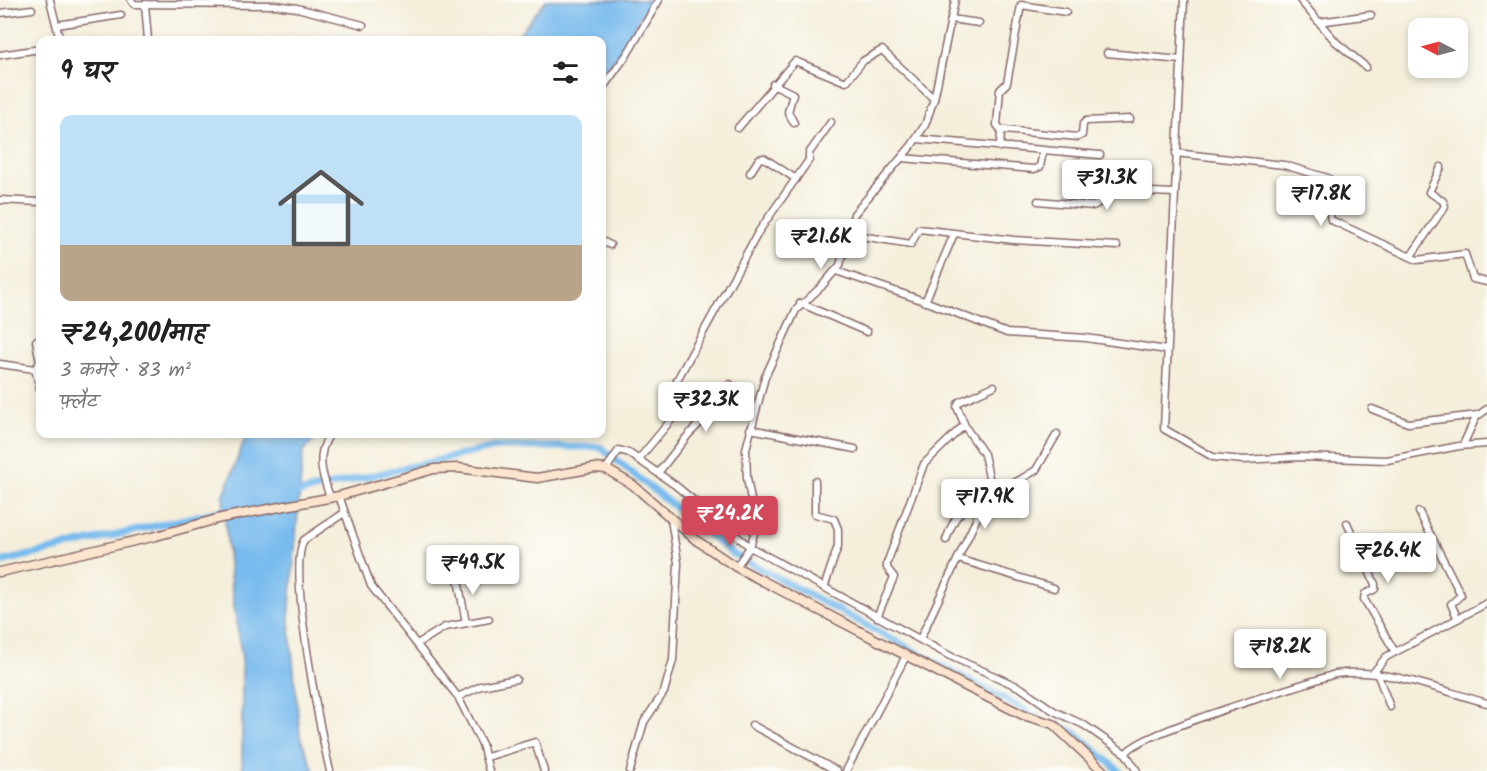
<!DOCTYPE html>
<html lang="hi">
<meta charset="utf-8">
<style>
:root{--surface:#fff;--page:#f2f2f2;--text:#222;--muted:#767676;--line:#e0e0e0;--accent:#d1495b}
body{margin:0;font-family:Kalam,"Playpen Sans Deva",sans-serif;background:var(--page);color:var(--text);height:100vh;display:flex;flex-direction:column;font-size:22px;white-space:nowrap}
*{box-sizing:border-box;margin:0}
p{font-size:20px;color:var(--muted)}
.icon{flex:none;width:33px;height:33px;fill:none;stroke:currentColor;stroke-width:2;stroke-linecap:round;stroke-linejoin:round}
.map{position:relative;flex:1;overflow:hidden}
.sheet{position:absolute;left:36px;top:36px;width:570px;height:402px;display:flex;flex-direction:column;background:var(--surface);border-radius:12px;box-shadow:0 3px 9px #0003}
.sheet>*{flex:none}
.needle{width:39px;rotate:276deg}
.controls{position:absolute;left:1408px;top:18px;display:grid;gap:12px}
.controls a{display:grid;place-items:center;width:60px;height:60px;border-radius:12px;background:var(--surface);box-shadow:0 3px 9px #0003;font-size:30px}
.price{position:absolute;translate:-50% -51px;padding:0 14px;border-radius:6px;background:#fff;color:#222;font-size:20px;line-height:39px;filter:drop-shadow(0 2px 3px #0008)}
.price::after{content:'';position:absolute;left:50%;top:36px;width:18px;height:14px;margin-left:-9px;background:inherit;clip-path:polygon(0 0,100% 0,50% 100%)}
.price.on{background:var(--accent);color:#fff}
ul{padding:0;list-style:none}
li{display:grid;align-content:center;gap:12px;height:318px;padding:0 24px}
li+li{border-top:2px solid var(--line)}
li span{display:grid;place-items:center;height:186px;border-radius:12px;color:#555}
li>.icon{margin-inline-start:auto}
span .icon{width:108px;height:108px;fill:#fffc;stroke-width:1}
li b{font-size:26px}
h2{display:flex;justify-content:space-between;align-items:center;height:72px;padding:0 24px;font-size:26px}
.map>svg:first-child{display:block}
</style>
<div class="map">
<svg width="1487" height="771" viewBox="0 0 1487 771">
<rect width="100%" height="100%" fill="#fdfcf7"/>
<filter id="ink" filterUnits="userSpaceOnUse"><feTurbulence type="fractalNoise" baseFrequency=".0167" numOctaves="2"/><feDisplacementMap in="SourceGraphic" scale="12" xChannelSelector="R" yChannelSelector="G"/><feConvolveMatrix kernelMatrix="1 2 1 2 8 2 1 2 1" color-interpolation-filters="sRGB"/></filter>
<filter id="wash" filterUnits="userSpaceOnUse"><feTurbulence type="fractalNoise" baseFrequency=".008" numOctaves="4" result="noise"/><feDisplacementMap in="SourceGraphic" scale="24" xChannelSelector="R" yChannelSelector="G"/><feGaussianBlur stdDeviation="1.35" result="paint"/><feColorMatrix in="noise" values="0 0 0 0 0 0 0 0 0 0 0 0 0 0 0 0 0 1.4 0 .05"/><feComposite in="paint" operator="in"/></filter>
<g filter="url(#wash)">
<rect width="100%" height="100%" fill="#f4eeda"/>
<g fill="#78bbee" stroke="#616d8c" stroke-width="1.5">
<path d="M546,0H650L619,53L602,73V40H514Z"/>
<path d="M249,434H320L303,452L289,618L300,736L314,771H242V659L231,585L223,497L244,441Z"/>
</g>
<g fill="none" stroke-linecap="round" stroke-linejoin="round">
<g stroke="#78bbee" stroke-width="7">
<path d="M293,494L495,447H600L733,554L1038,717"/>
<path d="M0,562L232,508"/>
<path d="M1056,725L1076,733L1119,771"/>
</g>
</g>
</g>
<g filter="url(#ink)">
<g fill="none" stroke-linecap="round" stroke-linejoin="round">
<defs>
<g id="street">
<path d="M50,0L60,40"/>
<path d="M131,0L134,4L275,5L297,8L363,25"/>
<path d="M1184,0L1164,429L1213,457L1243,460L1300,457L1387,460L1459,446L1487,444"/>
<path d="M1300,0L1336,42L1366,67"/>
<path d="M145,4L148,40"/>
<path d="M0,13L32,9"/>
<path d="M951,19L979,23"/>
<path d="M1319,22L1371,15"/>
<path d="M57,25L121,15"/>
<path d="M1107,53L1181,60"/>
<path d="M0,55L40,49"/>
<path d="M773,84L793,94L788,112L794,123"/>
<path d="M602,89L628,53L659,0"/>
<path d="M738,128L795,61L846,82L863,61L882,50L934,99"/>
<path d="M1002,131L997,125L1000,90L1007,83L1021,5L1066,12"/>
<path d="M917,139L1100,155"/>
<path d="M1000,147L1001,133L1004,130L1078,137L1082,135L1083,124L1086,121L1130,119"/>
<path d="M1176,153L1284,165L1328,178L1332,186L1328,205L1331,220L1417,260L1465,254L1473,279L1487,282"/>
<path d="M902,158L1034,169L1040,167L1043,151"/>
<path d="M750,173L759,159L764,158L796,179"/>
<path d="M0,200L40,202"/>
<path d="M1038,201L1093,206L1097,204L1106,190L1174,193"/>
<path d="M849,234L911,244L919,229L1014,240L1117,246"/>
<path d="M602,241L610,245"/>
<path d="M1411,256L1445,206L1443,201L1429,192L1441,167"/>
<path d="M836,271L930,303L1007,333L1086,338L1167,350"/>
<path d="M925,302L954,234"/>
<path d="M800,303L867,332"/>
<path d="M0,364L35,369L40,390"/>
<path d="M35,369L40,362L36,341L40,338"/>
<path d="M1372,409L1408,423L1478,415"/>
<path d="M750,429L855,449"/>
<path d="M330,434C315,455 322,475 330,497"/>
<path d="M1463,445L1476,417L1487,409"/>
<path d="M638,460L676,414L677,380L759,231L809,160V153L831,122"/>
<path d="M606,469L619,450L629,453L675,485L750,547L950,656L1021,688L1054,711L1084,725L1126,754"/>
<path d="M658,473L689,434L726,397L730,384"/>
<path d="M815,481V514L834,519L838,529V546L824,588"/>
<path d="M339,496L371,586L458,697L482,744L489,771"/>
<path d="M993,496L984,454L966,428L957,407L959,402L994,386"/>
<path d="M1419,512L1461,595L1451,604L1458,619"/>
<path d="M1347,523L1375,584V589L1365,594L1364,599L1395,652"/>
<path d="M946,540C953,520 960,504 985,503"/>
<path d="M958,559L1054,588"/>
<path d="M736,567L750,547L756,527L747,478L746,449L765,377L796,310L821,287L840,265L854,214L912,145L925,125L934,99L955,0"/>
<path d="M457,574L466,623"/>
<path d="M877,617L894,577L887,568V563L924,464L964,425"/>
<path d="M920,639L983,505L991,497L1036,470L1057,434"/>
<path d="M417,644L445,627L489,619"/>
<path d="M1373,673L1386,657L1487,603"/>
<path d="M1377,673L1390,707"/>
<path d="M458,697L481,686L516,679"/>
<path d="M752,725L837,771"/>
<path d="M487,757L535,742L544,771"/>
<path d="M330,771C321,733 287,569 304,540L344,513"/>
<path d="M630,771L644,722L664,692L673,660L678,563L671,519"/>
<path d="M846,771L906,656"/>
<path d="M1137,771L1126,754C1132,734 1306,684 1335,674C1386,667 1438,690 1487,703"/>
</g>
<path id="secondary" d="M0,572L156,536L221,518L339,496L434,469L458,468L537,478L595,468L606,469L633,485L696,540L736,567L963,685L1023,715L1053,724L1103,771"/>
</defs>
<use href="#street" stroke="#866768" stroke-width="9"/>
<use href="#secondary" stroke="#866768" stroke-width="11"/>
<use href="#street" stroke="#fff" stroke-width="6"/>
<use href="#secondary" stroke="#fce5cf" stroke-width="8"/>
</g>
</g>
</svg>
<div class="controls">
<a><svg class="needle" viewBox="-14 -14 28 28"><path d="M0-13l5 13h-10z" fill="#e53935"/><path d="M0 13l5-13h-10z" fill="#767676"/></svg></a>
</div>
<b class="price" style="left:1107px;top:211px">₹31.3K</b>
<b class="price" style="left:1321px;top:227px">₹17.8K</b>
<b class="price" style="left:821px;top:270px">₹21.6K</b>
<b class="price" style="left:706px;top:433px">₹32.3K</b>
<b class="price" style="left:985px;top:530px">₹17.9K</b>
<b class="price on" style="left:730px;top:547px">₹24.2K</b>
<b class="price" style="left:1388px;top:584px">₹26.4K</b>
<b class="price" style="left:473px;top:596px">₹49.5K</b>
<b class="price" style="left:1280px;top:680px">₹18.2K</b>
<section class="sheet">
<h2>9 घर<svg class="icon" aria-label="filters" viewBox="0 0 24 24"><path d="M4 7h16M4 17h16"/><circle cx="9" cy="7" r="2"/><circle cx="15" cy="17" r="2"/></svg></h2>
<ul>
<li><span style="background:linear-gradient(#bfe0f5 70%,#b9a48a 0)"><svg class="icon" aria-label="home" viewBox="0 0 24 24"><path d="M3 11l9-7 9 7M6 9v11h12V9"/></svg></span><div><b>₹24,200/माह</b><p>3 कमरे · 83 m²</p><p>फ़्लैट</p></div></li>
</ul>
</section>
</div>
